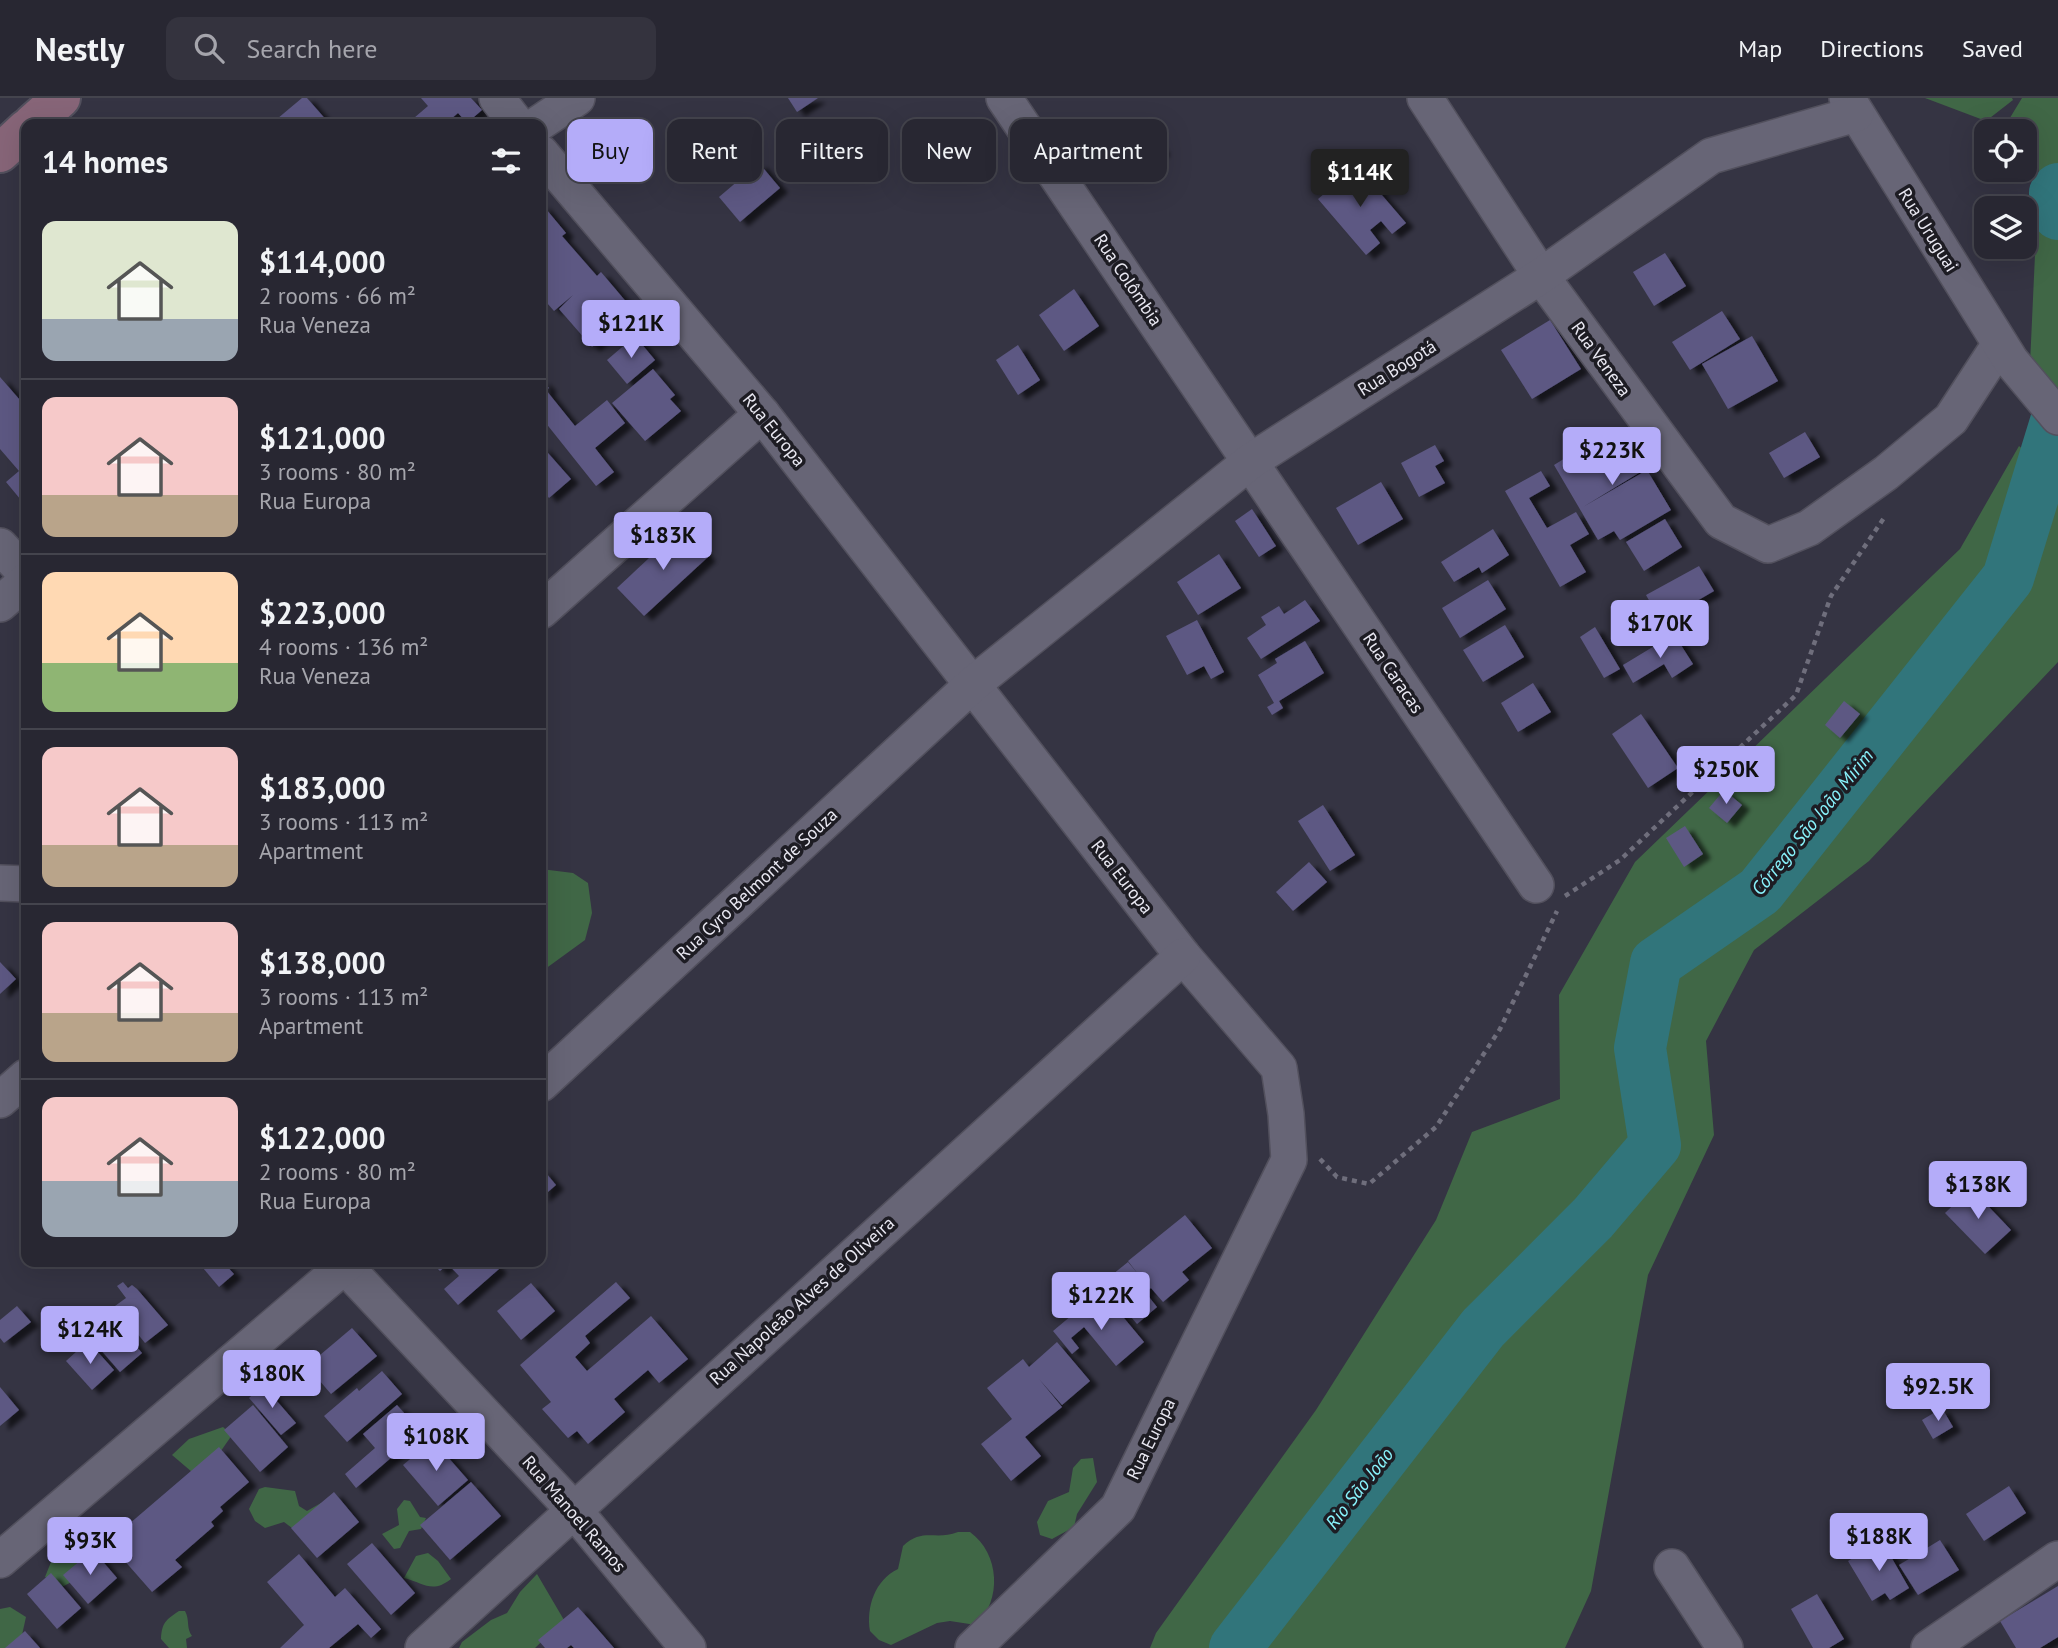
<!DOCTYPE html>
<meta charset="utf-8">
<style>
:root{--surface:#282732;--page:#34333e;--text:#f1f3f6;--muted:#a5a5ac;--line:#44444d;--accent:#b4acf9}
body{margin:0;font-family:"PT Sans",sans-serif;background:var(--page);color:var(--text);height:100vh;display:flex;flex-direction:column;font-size:26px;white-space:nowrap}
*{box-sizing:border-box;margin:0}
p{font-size:23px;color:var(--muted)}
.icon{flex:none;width:38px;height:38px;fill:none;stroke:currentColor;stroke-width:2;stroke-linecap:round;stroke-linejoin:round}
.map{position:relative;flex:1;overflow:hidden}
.panel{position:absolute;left:21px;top:21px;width:525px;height:1148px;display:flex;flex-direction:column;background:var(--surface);border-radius:14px;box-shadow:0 7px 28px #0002,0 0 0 2px var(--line)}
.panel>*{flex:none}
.hud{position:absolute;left:567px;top:21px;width:665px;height:63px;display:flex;gap:14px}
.buttons{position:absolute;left:1974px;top:21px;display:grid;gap:14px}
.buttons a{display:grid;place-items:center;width:63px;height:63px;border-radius:14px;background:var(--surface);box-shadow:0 7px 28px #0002,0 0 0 2px var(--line);font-size:35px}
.price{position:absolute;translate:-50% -60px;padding:0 16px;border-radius:7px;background:var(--accent);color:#111;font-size:23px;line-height:46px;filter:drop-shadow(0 2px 4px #0008)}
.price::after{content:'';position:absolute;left:50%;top:42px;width:21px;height:16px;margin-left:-10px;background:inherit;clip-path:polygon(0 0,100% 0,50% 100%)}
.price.active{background:#222;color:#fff}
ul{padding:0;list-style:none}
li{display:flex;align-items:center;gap:21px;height:175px;padding:0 21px}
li+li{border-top:2px solid var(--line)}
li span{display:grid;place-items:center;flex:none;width:196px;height:140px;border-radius:14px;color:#555}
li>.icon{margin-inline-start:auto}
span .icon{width:84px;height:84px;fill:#fffc;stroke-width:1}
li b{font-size:30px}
h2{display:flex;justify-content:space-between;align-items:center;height:84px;padding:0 21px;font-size:30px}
.chip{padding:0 24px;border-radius:14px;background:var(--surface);box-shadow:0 7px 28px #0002,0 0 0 2px var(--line);font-size:24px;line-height:63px}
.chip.active{background:var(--accent);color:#111}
header{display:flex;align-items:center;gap:42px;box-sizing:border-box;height:98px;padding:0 35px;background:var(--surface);border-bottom:2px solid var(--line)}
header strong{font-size:33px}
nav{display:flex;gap:38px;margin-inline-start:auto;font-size:24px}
.search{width:490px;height:63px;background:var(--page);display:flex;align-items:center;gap:18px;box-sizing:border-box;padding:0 24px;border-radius:14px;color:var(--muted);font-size:26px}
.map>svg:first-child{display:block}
</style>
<header>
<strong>Nestly</strong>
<div class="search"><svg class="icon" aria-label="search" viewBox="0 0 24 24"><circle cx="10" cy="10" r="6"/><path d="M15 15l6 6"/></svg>Search here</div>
<nav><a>Map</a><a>Directions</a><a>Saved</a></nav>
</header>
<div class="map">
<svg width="2058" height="1550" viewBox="0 0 2058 1550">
<defs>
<filter id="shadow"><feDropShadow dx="8" dy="4.5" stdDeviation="2" flood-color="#0009"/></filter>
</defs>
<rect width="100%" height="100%" fill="#353443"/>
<g fill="#406746">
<path d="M1925,0H2012L2013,2L1986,23Z"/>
<path d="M2022,0H2058V293L2030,266L2039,69L2025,50V33H2002Z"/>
<path d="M2019,348L2058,381V564L1869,763L1754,852L1706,943L1714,1037L1648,1177L1591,1493L1565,1550H1150L1156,1535L1316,1312L1436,1122L1472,1034L1560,1001L1559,897L1635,764L1960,451Z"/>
<path d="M541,771L573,775L588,785L592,815L585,842L541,874Z"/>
<path d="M223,1329L232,1337L214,1363L192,1374L172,1357L189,1341Z"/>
<path d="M1093,1360L1097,1384L1077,1416L1074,1429L1052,1441L1040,1437L1037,1424L1048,1403L1069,1394L1073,1370L1081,1361Z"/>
<path d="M265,1389L295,1393L299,1408L307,1413L321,1405L323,1407L296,1433L284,1424L265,1430L255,1423L249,1411L259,1391Z"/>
<path d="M404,1402L410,1403L420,1419L426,1420L421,1431L409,1433L400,1450L394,1451L382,1436L399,1427L397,1411Z"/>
<path d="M958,1434H970C1000,1456 1002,1502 976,1527L950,1523L937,1525L891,1547L879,1542L870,1533C866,1509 875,1482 898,1471L903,1448C923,1429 935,1443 958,1434Z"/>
<path d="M70,1448L82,1451L90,1460L79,1480L62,1489L45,1479L51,1464Z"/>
<path d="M428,1455L438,1463L451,1481C432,1496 424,1485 404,1480L416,1458Z"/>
<path d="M537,1476L564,1522L535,1550H459L462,1544L491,1522L507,1515L520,1494Z"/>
<path d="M10,1509L26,1519L22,1537L8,1550H0V1511Z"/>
<path d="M179,1513H185C190,1522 186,1530 192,1538L186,1541L187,1550H169L161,1541C162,1524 166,1522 179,1513Z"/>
</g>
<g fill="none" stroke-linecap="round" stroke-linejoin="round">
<g stroke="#31757b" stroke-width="52">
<path d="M2058,91L2055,95L2058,116"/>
<path d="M1235,1550L1483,1230L1593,1120L1655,1047L1640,950L1656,865L1760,793L2008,480L2058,317"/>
</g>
</g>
<g fill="#5d5883" filter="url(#shadow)">
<path d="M302,0H307L328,24L271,26Z"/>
<path d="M421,0H471L482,12L467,25L458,15L445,26H407L428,8Z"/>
<path d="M788,0H818L797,14Z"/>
<path d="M1152,38L1162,53L1133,72L1122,56Z"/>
<path d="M759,65L780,90L740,124L719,99Z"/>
<path d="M1357,68L1406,125L1392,136L1381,123L1370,132L1380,145L1366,157L1318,101Z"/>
<path d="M541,105L566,135L562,138L597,178L601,174L634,213L592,249L559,211L573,197L554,213L541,198V180L545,176L541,171V157L547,152L543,149L541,151Z"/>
<path d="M1665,155L1686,188L1654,208L1633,174Z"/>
<path d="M1074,191L1099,228L1064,253L1039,217Z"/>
<path d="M1722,213L1740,241L1690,272L1672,244Z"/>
<path d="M1550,222L1581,271L1532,301L1501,252Z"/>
<path d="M635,238L655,262L627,286L607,262Z"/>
<path d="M1752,238L1778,283L1728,311L1702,266Z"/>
<path d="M1018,247L1040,282L1018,297L996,262Z"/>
<path d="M653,271L675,297L670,301L681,313L645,343L612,305Z"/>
<path d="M0,279L26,309V408L6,384L19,373L0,351Z"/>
<path d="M541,281L549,290L546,292L575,328L607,302L625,325L595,350L614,374L596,388L541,319Z"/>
<path d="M1615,329L1642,373L1583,409L1647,372L1671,412L1620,442L1614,433L1598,442L1554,367Z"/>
<path d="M1805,334L1820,359L1784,380L1769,355Z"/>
<path d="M541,347L571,381L549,400L541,390Z"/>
<path d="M1435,347L1444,363L1435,368L1445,385L1419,399L1401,365Z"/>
<path d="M1541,373L1550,388L1529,400L1547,430L1576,414L1589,436L1570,447L1586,474L1560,489L1505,393Z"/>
<path d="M1381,384L1403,421L1358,447L1336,410Z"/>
<path d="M1252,411L1276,448L1259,459L1235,423Z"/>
<path d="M1665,421L1682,449L1644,473L1626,444Z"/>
<path d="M681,430L708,459L644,518L617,490Z"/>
<path d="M1493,431L1509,457L1482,475L1479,469L1454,484L1441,464Z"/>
<path d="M1219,456L1241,490L1198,517L1177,484Z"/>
<path d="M1699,468L1714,493L1678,514L1682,521L1665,531L1646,497Z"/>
<path d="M1488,482L1506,511L1460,540L1442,510Z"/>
<path d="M1305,502L1320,523L1261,561L1247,540L1266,527L1261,519L1279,508L1284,516Z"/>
<path d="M1197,522L1224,574L1211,581L1204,568L1187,577L1166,538Z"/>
<path d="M1505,527L1524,559L1483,584L1463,552Z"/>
<path d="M1595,529L1620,571L1604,580L1580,539Z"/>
<path d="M1674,536L1693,566L1672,580L1664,566L1633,585L1623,567Z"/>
<path d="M1305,543L1324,575L1279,603L1283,610L1272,617L1267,609L1274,605L1258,577L1277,565L1275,561Z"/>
<path d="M1533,585L1551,614L1518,634L1501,605Z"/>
<path d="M1844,603L1860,616L1840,640L1825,627Z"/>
<path d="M1641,616L1678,670L1648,690L1612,636Z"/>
<path d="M1724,692L1742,707L1727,725L1709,710Z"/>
<path d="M1323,707L1355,757L1330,773L1298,723Z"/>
<path d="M1685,728L1703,756L1684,769L1666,740Z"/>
<path d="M1309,764L1327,784L1293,813L1276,794Z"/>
<path d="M0,864L16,881L0,896Z"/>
<path d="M541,1069L556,1087L541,1100Z"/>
<path d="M1971,1090L2011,1132L1985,1156L1945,1115Z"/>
<path d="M1185,1117L1212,1150L1182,1174L1189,1182L1163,1204L1151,1190L1145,1194L1157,1209L1137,1226L1112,1196L1107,1200L1097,1189L1128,1164L1138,1176L1128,1163Z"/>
<path d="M198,1164H223L234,1176L219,1189Z"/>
<path d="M431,1164H493L499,1171L458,1207L444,1191L459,1178L448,1166L440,1173Z"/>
<path d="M123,1184L128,1190L132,1187L137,1191L168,1227L145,1245L115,1208L126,1200L117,1188Z"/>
<path d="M616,1184L630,1200L585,1238L590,1245L575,1259L587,1273L651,1218L688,1261L659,1285L648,1272L614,1301L625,1314L588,1346L577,1333L568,1340L542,1311L551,1304L520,1267Z"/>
<path d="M531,1185L555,1213L521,1242L497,1213Z"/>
<path d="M1090,1202L1103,1217L1114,1208L1144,1244L1116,1268L1084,1229L1071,1240L1079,1250L1072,1256L1053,1233Z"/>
<path d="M17,1208L31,1224L4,1245L0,1240V1222Z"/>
<path d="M89,1209L115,1240L123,1233L142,1255L120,1274L74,1221Z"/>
<path d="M352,1230L377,1258L331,1296L307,1268Z"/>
<path d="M88,1243L114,1272L92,1292L66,1263Z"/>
<path d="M1057,1244L1090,1283L1062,1307L1039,1281L1062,1309L1025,1339L1041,1358L1011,1383L981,1346L1012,1321L987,1290L1023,1261L1029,1269Z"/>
<path d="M382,1273L402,1296L347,1344L324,1318L357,1290L359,1293Z"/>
<path d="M263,1287L296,1325L281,1337L249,1300Z"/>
<path d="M0,1289L19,1312L0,1328Z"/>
<path d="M253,1307L288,1349L260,1374L224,1332Z"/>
<path d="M397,1307L421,1334L356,1390L345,1376L375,1350L363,1336Z"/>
<path d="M1942,1310L1953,1329L1933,1341L1922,1322Z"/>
<path d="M433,1342L468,1382L438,1408L403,1367Z"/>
<path d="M219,1349L249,1384L220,1409L223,1413L211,1424L214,1428L175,1462L182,1469L152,1494L108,1444Z"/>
<path d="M471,1384L501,1418L450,1462L420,1427Z"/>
<path d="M2009,1388L2026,1415L1984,1443L1966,1416Z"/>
<path d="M334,1394L359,1424L317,1460L291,1430Z"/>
<path d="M1940,1442L1959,1472L1918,1497L1899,1467Z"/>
<path d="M1882,1443L1909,1490L1890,1502L1885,1495L1872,1503L1848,1463Z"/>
<path d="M372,1445L415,1495L391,1517L347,1466Z"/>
<path d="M93,1452L117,1480L88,1506L63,1477Z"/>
<path d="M299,1456L335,1499L345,1490L381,1531L371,1540L358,1526L329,1550H280L304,1527L267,1484Z"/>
<path d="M51,1475L81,1510L57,1531L27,1496Z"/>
<path d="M2058,1488V1539L2040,1550H2016L2000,1523Z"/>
<path d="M1817,1496L1844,1541L1829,1550H1813L1791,1511Z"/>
<path d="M578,1509L594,1527L614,1550H574L571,1547L567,1550H545L538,1542Z"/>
<path d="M25,1533L40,1550H5Z"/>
</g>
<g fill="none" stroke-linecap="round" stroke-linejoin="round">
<defs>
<g id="minor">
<path d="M497,0L517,26"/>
<path d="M1004,0L1536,787"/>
<path d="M1425,0L1541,178L1721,423L1768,447L1809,430L1886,375L1951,321L2000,246"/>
<path d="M1847,0L2011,263L2058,319"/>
<path d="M538,26L577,0"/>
<path d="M541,55L762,316L1183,858L1279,970L1286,1016L1289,1062L1118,1410L973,1550"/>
<path d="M0,448L26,476"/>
<path d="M0,506L26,483"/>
<path d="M541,513L762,316"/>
<path d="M0,785L26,786"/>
<path d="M541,986L973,586L1251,363L1541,178L1711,58L1856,16"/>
<path d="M0,1002L26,979"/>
<path d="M341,1164L573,1411L688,1550"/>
<path d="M0,1462L349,1164"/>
<path d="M1672,1469L1725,1550"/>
<path d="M423,1550L1183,858"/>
<path d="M1929,1550L2058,1461"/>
</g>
<g id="secondary">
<path d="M32,26L61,0"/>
<path d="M0,55L26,31"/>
</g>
</defs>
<use href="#minor" stroke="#52505d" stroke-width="38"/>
<use href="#secondary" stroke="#52505d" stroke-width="42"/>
<g stroke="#6f6e7c" stroke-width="4.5" stroke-dasharray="5 5" stroke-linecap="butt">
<path d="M1565,798L1620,762L1796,597L1831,498L1886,417"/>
<path d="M1320,1061L1337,1079L1369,1086L1436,1029L1500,931L1557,813"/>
</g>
<use href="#minor" stroke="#676576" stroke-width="35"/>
<use href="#secondary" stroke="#876578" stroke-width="38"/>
</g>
<g text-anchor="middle" stroke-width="7" stroke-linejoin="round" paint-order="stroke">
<g font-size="18" fill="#e9e8f2" stroke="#1d1c23">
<text transform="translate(1928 132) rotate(58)" y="6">Rua Uruguai</text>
<text transform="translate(1128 182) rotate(56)" y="6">Rua Colômbia</text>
<text transform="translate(1601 261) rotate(54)" y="6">Rua Veneza</text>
<text transform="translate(1397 270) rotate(-32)" y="6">Rua Bogotá</text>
<text transform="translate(774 332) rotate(51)" y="6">Rua Europa</text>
<text transform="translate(1393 575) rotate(56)" y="6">Rua Caracas</text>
<text transform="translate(1122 779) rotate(52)" y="6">Rua Europa</text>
<text transform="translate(757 786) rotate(-43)" y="6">Rua Cyro Belmont de Souza</text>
<text transform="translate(802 1203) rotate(-42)" y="6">Rua Napoleão Alves de Oliveira</text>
<text transform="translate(1151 1341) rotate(-64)" y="6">Rua Europa</text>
<text transform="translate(574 1416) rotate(49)" y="6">Rua Manoel Ramos</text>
</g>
<g font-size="19" font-style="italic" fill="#89f3fc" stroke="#1d1c23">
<text transform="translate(1812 724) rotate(-51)" y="7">Córrego São João Mirim</text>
<text transform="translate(1359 1390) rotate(-52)" y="7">Rio São João</text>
</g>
</g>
</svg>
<div class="buttons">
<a><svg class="icon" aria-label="locate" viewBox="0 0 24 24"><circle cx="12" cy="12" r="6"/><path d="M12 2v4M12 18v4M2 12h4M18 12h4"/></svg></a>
<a><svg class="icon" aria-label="layers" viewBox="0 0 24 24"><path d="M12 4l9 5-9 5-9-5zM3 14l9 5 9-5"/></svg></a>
</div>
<b class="price active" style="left:1360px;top:111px">$114K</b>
<b class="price" style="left:631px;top:262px">$121K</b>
<b class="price" style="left:1612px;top:389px">$223K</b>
<b class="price" style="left:663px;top:474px">$183K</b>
<b class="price" style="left:1660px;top:562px">$170K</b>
<b class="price" style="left:1726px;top:708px">$250K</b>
<b class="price" style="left:1978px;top:1123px">$138K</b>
<b class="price" style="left:1101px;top:1234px">$122K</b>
<b class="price" style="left:90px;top:1268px">$124K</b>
<b class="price" style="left:272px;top:1312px">$180K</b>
<b class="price" style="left:1938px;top:1325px">$92.5K</b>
<b class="price" style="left:436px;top:1375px">$108K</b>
<b class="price" style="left:1879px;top:1475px">$188K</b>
<b class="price" style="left:90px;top:1479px">$93K</b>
<div class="hud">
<a class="chip active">Buy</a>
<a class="chip">Rent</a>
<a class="chip">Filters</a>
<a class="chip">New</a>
<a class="chip">Apartment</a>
</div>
<section class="panel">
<h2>14 homes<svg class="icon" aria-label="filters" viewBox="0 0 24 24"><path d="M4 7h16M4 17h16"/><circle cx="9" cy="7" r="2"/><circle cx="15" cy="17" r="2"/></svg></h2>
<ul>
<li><span style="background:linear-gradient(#dfe7d0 70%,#9aa5b1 0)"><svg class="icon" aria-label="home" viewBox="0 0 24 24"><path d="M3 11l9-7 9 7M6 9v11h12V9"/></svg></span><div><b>$114,000</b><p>2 rooms · 66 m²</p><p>Rua Veneza</p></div></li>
<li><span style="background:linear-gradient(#f6c9c9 70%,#b9a48a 0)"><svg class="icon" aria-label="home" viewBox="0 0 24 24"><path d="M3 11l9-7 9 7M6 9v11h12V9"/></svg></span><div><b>$121,000</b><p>3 rooms · 80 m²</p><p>Rua Europa</p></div></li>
<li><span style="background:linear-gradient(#ffd9b3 65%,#8fb573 0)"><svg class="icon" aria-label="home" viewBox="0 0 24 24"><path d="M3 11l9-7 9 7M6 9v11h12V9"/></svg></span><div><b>$223,000</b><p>4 rooms · 136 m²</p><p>Rua Veneza</p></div></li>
<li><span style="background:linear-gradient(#f6c9c9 70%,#b9a48a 0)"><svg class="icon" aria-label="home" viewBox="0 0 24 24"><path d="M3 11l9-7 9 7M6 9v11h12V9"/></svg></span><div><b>$183,000</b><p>3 rooms · 113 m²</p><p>Apartment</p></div></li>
<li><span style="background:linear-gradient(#f6c9c9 65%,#b9a48a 0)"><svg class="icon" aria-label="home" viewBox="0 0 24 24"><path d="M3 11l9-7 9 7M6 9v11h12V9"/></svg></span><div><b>$138,000</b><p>3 rooms · 113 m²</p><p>Apartment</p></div></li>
<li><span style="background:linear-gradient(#f6c9c9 60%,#9aa5b1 0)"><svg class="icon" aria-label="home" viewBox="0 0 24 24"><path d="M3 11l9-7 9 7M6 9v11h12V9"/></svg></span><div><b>$122,000</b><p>2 rooms · 80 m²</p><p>Rua Europa</p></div></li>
</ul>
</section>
</div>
